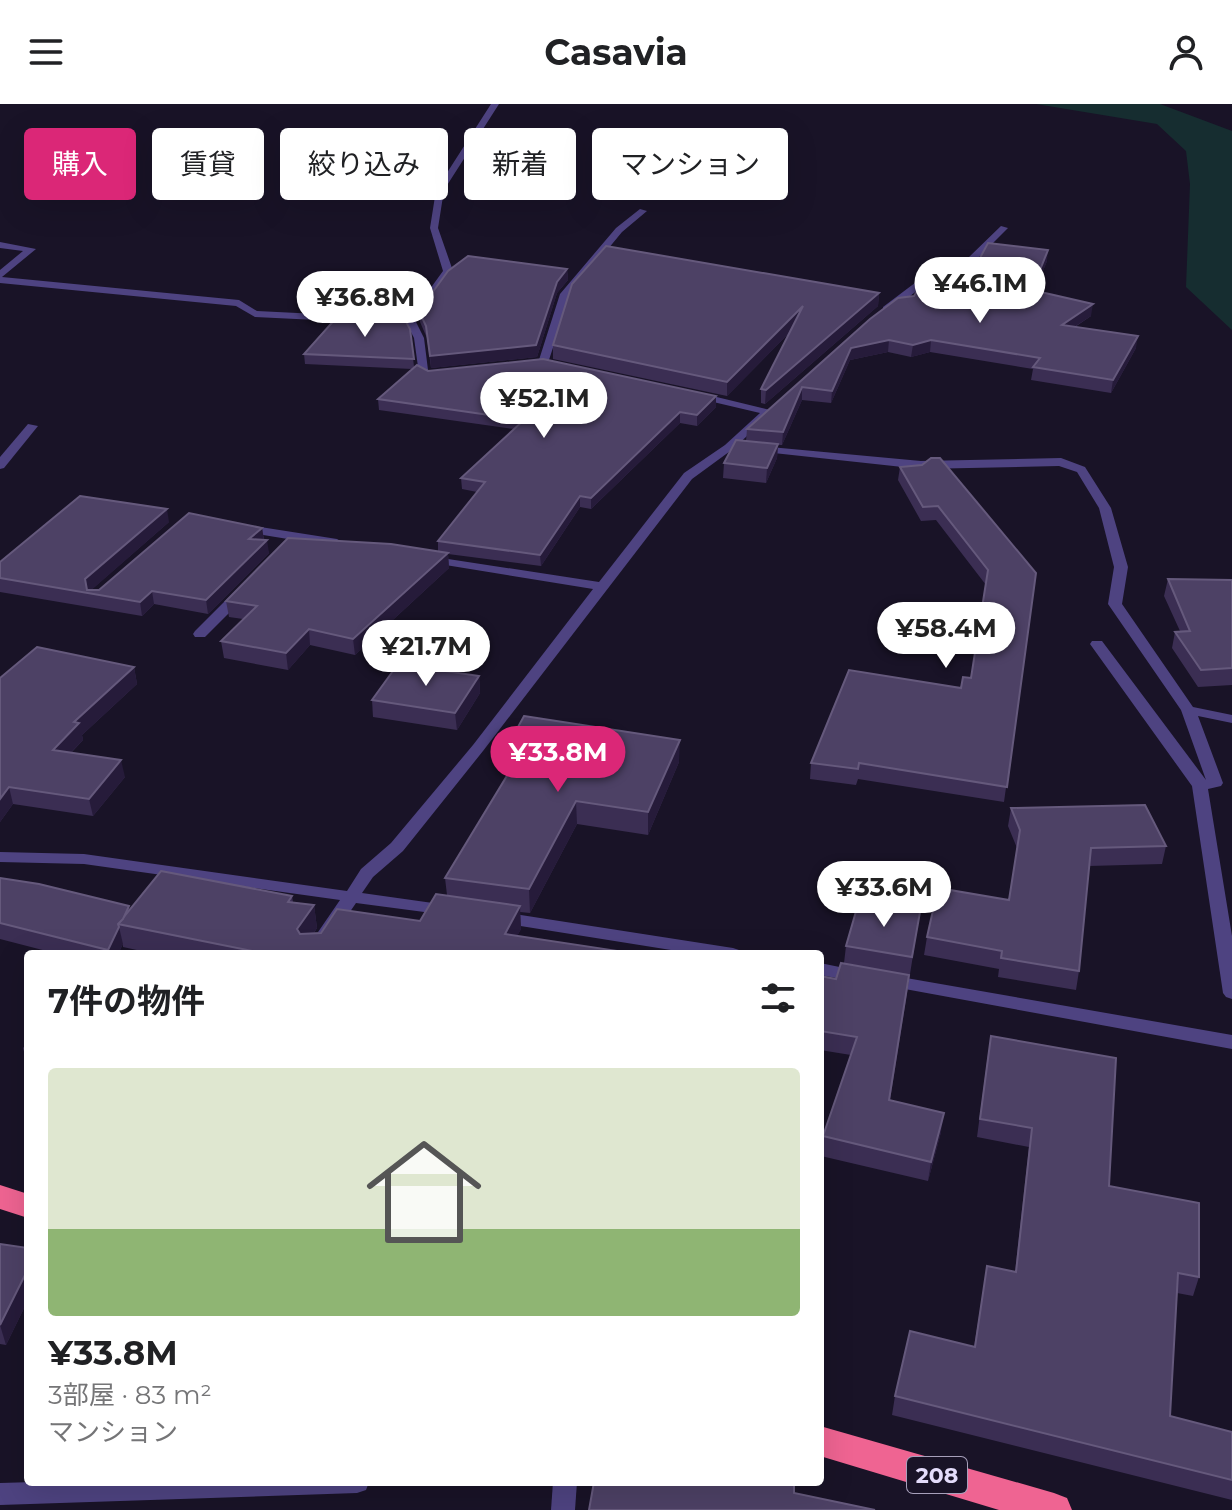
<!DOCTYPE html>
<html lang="ja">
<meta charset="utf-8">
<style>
:root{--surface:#fff;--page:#f2f2f2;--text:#202124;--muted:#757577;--line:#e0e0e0;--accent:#db2777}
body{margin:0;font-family:Montserrat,"Noto Sans JP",sans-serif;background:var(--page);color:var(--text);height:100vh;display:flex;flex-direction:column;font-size:30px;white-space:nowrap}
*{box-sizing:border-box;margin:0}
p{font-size:26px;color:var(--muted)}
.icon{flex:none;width:44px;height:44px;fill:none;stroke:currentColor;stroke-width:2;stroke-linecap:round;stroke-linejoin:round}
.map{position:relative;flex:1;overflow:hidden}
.drawer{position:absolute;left:24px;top:846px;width:800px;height:536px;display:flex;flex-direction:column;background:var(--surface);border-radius:8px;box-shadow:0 8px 32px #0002}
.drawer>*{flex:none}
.top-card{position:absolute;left:24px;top:24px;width:800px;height:72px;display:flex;gap:16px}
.price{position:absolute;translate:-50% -68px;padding:0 18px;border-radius:28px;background:#fff;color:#222;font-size:26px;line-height:52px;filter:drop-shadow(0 2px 4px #0008)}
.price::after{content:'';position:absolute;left:50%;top:48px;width:24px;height:18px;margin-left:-12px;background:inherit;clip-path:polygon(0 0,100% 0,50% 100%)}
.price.on{background:var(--accent);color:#fff}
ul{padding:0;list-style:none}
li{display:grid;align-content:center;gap:16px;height:424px;padding:0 24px}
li+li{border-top:2px solid var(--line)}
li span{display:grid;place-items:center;height:248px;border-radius:8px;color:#555}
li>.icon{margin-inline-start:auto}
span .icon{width:144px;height:144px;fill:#fffc;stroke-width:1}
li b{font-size:34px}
h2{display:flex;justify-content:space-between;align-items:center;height:96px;padding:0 24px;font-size:34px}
.pill{padding:0 28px;border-radius:8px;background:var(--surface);box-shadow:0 8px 32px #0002;font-size:28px;line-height:72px}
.pill.on{background:var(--accent);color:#fff}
header{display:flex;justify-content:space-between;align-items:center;height:104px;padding:0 24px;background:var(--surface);font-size:36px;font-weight:700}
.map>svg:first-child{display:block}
</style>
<header><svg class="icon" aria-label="menu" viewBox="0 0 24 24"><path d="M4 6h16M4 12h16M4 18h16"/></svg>Casavia<svg class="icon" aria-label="person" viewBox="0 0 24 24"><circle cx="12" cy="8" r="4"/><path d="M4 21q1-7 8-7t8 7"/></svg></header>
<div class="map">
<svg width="1232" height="1406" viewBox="0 0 1232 1406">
<rect width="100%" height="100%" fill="#191327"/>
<path fill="#162d30" d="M1036,0H1160L1232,27V226L1186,183L1190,80L1186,47L1157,20Z"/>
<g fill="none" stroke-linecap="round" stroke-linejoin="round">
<g fill="#4e4381" fill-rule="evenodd">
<path d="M491,0H499L444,86L438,124L453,167L416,218L424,234L428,266L442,271L437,274L419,270L414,234L406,218L443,167L430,124L436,86Z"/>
<path d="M640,105L647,107L622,128L570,191L548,259L539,261L538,259L560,190L616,124Z"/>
<path d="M1001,122L1008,124L975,157L946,164L891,207H883V203L940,160L969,153Z"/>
<path d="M0,138L36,145L2,173L239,196L257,207L358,212L363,215L358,218L255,213L236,202L0,179V166L23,147L0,144Z"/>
<path d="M696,288L774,307L733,345L692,375L483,647L403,747L373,773L362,789L447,801L456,806L453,810L447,811L356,799L321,850H303L340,796L84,760L0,758V748L84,750L347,787L361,765L391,739L473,641L593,485L427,458L421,454L422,451L599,478L684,369L725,341L760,309L692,293L691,291Z"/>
<path d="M28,320L38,322L4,364L0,365V353Z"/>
<path d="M758,342L921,357L1061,354L1085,363L1111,404L1128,463L1122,500L1193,603L1232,611V619L1198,612L1223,679L1221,682L1208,685L1232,832V895L1226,893L1223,889L1192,682L1090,540L1092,537H1102L1206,676L1181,606L1108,500L1114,463L1099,404L1077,368L1059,362L921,365L754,347V343Z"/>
<path d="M242,420L337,435L343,439L337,443L238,427L236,424Z"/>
<path d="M242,484L247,485V491L205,533H195L193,530L195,527L237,485Z"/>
<path d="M501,808L733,844L739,846L742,850H696L495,818L492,814L495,810Z"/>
<path d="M820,859L864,868L867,872L864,876L858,878L820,871Z"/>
<path d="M889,871L1232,931V945L883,881L880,877L883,873Z"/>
<path d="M34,1378H369L366,1386L357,1389L0,1401V1379Z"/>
<path d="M553,1378H577L575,1406H551Z"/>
</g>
<g fill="#ef6492" fill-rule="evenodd">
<path d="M0,1081L28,1090V1114L0,1105Z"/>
<path d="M820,1322L1054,1389L1067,1394L1072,1406H999L820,1352Z"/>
</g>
</g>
<g fill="#3b2e53">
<path d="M1047,157L1035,186L1091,212L1075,223L1136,244L1111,289L1031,276L1033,265L930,248L911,253L888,248L850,256L831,299L802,296L782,341H778L777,354L766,379L723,374L724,359L746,337L747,325L914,192Z"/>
<path d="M567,165L568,176L557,189L537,253L431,264L427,234L420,218L419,207Z"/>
<path d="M879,189L878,202L765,300L761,299V285L791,227L727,292L553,255V241Z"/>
<path d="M410,225L414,263L428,267L716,303L697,322L680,319L591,405L580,403L541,462L448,450L449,464L355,551L310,541L288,566L224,554L221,537L243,515L229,513L226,497L438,447V437L477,388L462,385L461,374L514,325L379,306L378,295L412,265L305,260L304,250Z"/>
<path d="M900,363L1036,469L1004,698L858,675L856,681L810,675L811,659L961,584L971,574L986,481L936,416L921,417L898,376Z"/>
<path d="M169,418L91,486H99L262,424L264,435L269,449L208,510L154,500L142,512L0,488V458Z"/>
<path d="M1168,475L1232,476V581L1198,583L1172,544L1175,528L1180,527L1164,492Z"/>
<path d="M134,563L137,580L82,631L83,636L71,649L125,673L93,712L13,700L0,718V574Z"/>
<path d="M479,572L480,589L457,626L373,613L372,596Z"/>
<path d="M506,645L679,658L648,731L577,720L530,809L520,808L521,825L517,832L631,850H155L123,843V840L118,850H58L0,835V774L129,802V806L292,792L293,798L314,801L317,824L314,829L420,817L447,791L445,774L510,668L507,667Z"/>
<path d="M1011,704L1166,742L1162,760L1089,762L1079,867L1076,886L998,873L999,865L924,851L927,833L1009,796L1017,744L1008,722Z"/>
<path d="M917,826L890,996L941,1028L928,1077L821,1052L823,1032L851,951L820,946V872L836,875L844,859L846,842Z"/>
<path d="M28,938V963L23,944Z"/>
<path d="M988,950L1109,1082L1199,1173L1193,1192L1177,1189L1170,1312L1232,1328V1396L892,1311L895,1292L974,1243L987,1162L1015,1168L1029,1043L977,1033Z"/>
<path d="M0,1140L28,1144V1196L6,1241L0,1240Z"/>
</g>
<g fill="#261b3a">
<path d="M1048,146L1047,157L1031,197L1032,186Z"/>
<path d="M567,165L568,176L557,189L537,253L431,264L430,252L557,178Z"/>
<path d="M879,189L878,202L765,300L766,286Z"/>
<path d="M1093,200L1091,212L1060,232L1062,221Z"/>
<path d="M803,202V215L727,292V278Z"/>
<path d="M1138,232L1136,244L1111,289L1113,276Z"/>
<path d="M889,236L888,248L850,256L831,299L832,287L851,244Z"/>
<path d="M931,236L930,248L911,253L913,241Z"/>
<path d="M802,283V296L782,341L783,328Z"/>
<path d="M716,292V303L697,322V311Z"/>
<path d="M680,308V319L591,405V394Z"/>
<path d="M778,340L777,354L766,379L767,364Z"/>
<path d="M580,392V403L541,462L540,451Z"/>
<path d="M167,405L169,418L88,489L85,475Z"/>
<path d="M262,424L264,437L249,435Z"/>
<path d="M267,436L269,449L208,510L206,496Z"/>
<path d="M448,449L449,464L355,551L353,535Z"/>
<path d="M152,487L154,500L142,512L140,498Z"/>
<path d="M309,525L310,541L288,566L286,549Z"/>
<path d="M134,563L137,580L82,631L83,636L57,663L53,646L74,618Z"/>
<path d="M479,572L480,589L457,626L455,609Z"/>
<path d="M680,636L679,658L648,731V708Z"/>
<path d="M121,656L125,673L93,712L89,695Z"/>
<path d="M9,683L13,700L0,718V695Z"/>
<path d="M576,697L577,720L530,809L529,785Z"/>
<path d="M314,801L317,824L301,848L297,825Z"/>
<path d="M520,802L521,825L508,850L505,830Z"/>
<path d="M119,823L123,840L118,850H109L108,846Z"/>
<path d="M944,1009L941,1028L928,1077L931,1058Z"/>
<path d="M28,1165V1196L6,1241L0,1221Z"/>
</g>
<g fill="#4d4165" stroke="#65597c" stroke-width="2">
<path d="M988,139L1048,146L1032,186L1093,200L1062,221L1138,232L1113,276L1033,263L1040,254L931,236L913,241L889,236L851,244L832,287L802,283L783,328L747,325L870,215L898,194L914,192L926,173L967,178Z"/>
<path d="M606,142L879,189L766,286L761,285L803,202L727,278L553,241L572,180Z"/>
<path d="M468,152L567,165L557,178L536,241L430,252L426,222L419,207L448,167Z"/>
<path d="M337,213L385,217L404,214L410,225L414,255L304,250Z"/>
<path d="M543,255L716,292L697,311L680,308L591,394L580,392L540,451L438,437L485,378L461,374L524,316L378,295L417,261L428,267Z"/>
<path d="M736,336L778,340L767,364L724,359Z"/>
<path d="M931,354H940L1036,469L1007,683L859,659L858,665L811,659L849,566L961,584L963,573L971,574L988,466L938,402L923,403L900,363L922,361Z"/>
<path d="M80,392L167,405L85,475L87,486H99L189,409L262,424L249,435L267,436L206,496L152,487L140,498L0,474V458Z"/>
<path d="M288,434L391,440L448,449L353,535L309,525L286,549L221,537L257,502L226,497Z"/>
<path d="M1168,475L1232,476V564L1201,566L1175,528L1190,527Z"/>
<path d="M37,543L134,563L74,618L79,619L53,646L121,656L89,695L9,683L0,695V574Z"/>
<path d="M398,560L479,572L455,609L372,596Z"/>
<path d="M524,612L680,636L648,708L576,697L529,785L445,774L522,647L506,645Z"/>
<path d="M1145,701L1166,742L1091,744L1079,867L1001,854L1002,847L927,833L938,784L1009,796L1020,726L1011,704Z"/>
<path d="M161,767L292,792L288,798L314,801L297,825L300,830L321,829L337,805L420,817L436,790L520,802L505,830L631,849V850H267L118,820Z"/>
<path d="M0,774L39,780L129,802L123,815L118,820L119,823L108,846L0,819Z"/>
<path d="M859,797L920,808L912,853L846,842Z"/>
<path d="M841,859L909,871L889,996L944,1009L931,1058L823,1032L857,933L820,927V872L836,875Z"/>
<path d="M991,932L1116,954L1109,1082L1199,1099V1173L1178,1169L1170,1312L1232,1328V1376L895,1292L910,1227L975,1243L987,1162L1016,1168L1032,1024L980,1015Z"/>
<path d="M0,1140L28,1144V1165L0,1221Z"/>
<path d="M594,1378H789L794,1379V1389L875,1406H589Z"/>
</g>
<g text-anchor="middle" stroke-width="6" stroke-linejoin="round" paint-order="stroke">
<rect fill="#191327" stroke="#a7a0bb" stroke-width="2" x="907" y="1353" width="60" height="36" rx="6"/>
<g font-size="22" font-weight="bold" fill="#e4dcfb">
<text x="937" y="1379">208</text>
</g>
</g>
</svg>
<b class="price" style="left:980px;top:221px">¥46.1M</b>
<b class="price" style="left:365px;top:235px">¥36.8M</b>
<b class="price" style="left:544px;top:336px">¥52.1M</b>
<b class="price" style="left:946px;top:566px">¥58.4M</b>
<b class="price" style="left:426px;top:584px">¥21.7M</b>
<b class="price on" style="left:558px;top:690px">¥33.8M</b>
<b class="price" style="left:884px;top:825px">¥33.6M</b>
<div class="top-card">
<a class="pill on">購入</a>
<a class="pill">賃貸</a>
<a class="pill">絞り込み</a>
<a class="pill">新着</a>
<a class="pill">マンション</a>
</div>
<section class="drawer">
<h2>7件の物件<svg class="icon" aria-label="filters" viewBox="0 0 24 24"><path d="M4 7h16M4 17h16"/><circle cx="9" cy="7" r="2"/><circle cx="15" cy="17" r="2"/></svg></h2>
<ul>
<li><span style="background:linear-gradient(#dfe7d0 65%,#8fb573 0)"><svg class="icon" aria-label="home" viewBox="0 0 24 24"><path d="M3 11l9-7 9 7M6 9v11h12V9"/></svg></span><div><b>¥33.8M</b><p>3部屋 · 83 m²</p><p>マンション</p></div></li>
</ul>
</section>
</div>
